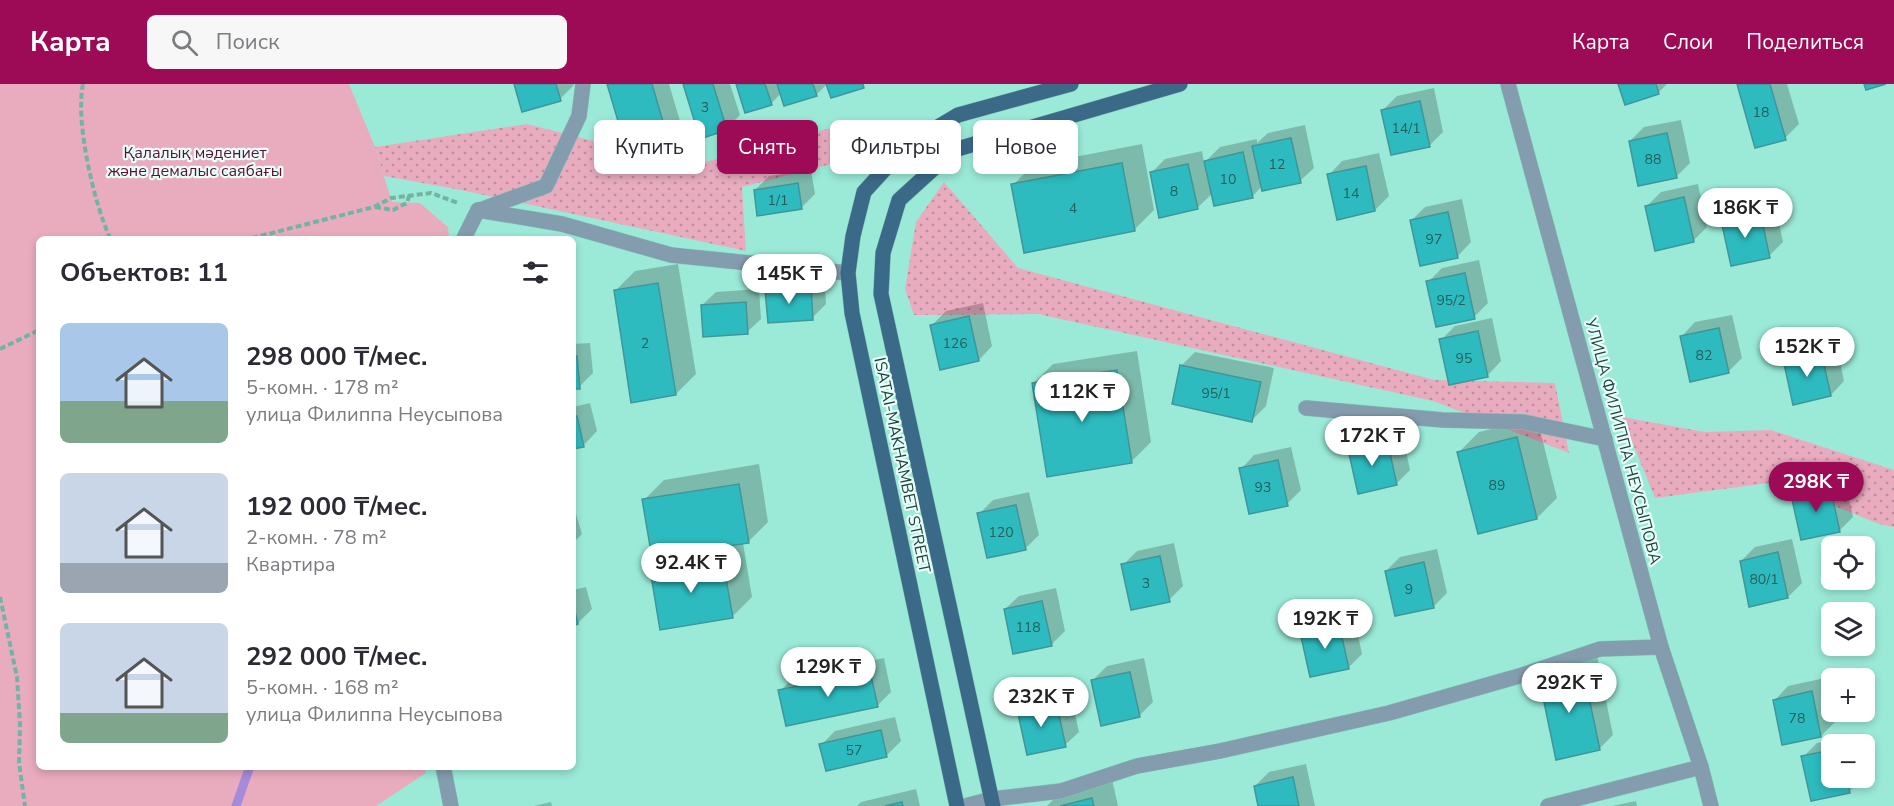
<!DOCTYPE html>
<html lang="ru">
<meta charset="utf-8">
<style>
:root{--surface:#fff;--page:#f7f7f7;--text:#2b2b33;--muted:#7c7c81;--accent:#9d0b56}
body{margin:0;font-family:"Nunito Sans",sans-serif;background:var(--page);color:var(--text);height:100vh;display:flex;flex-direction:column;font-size:22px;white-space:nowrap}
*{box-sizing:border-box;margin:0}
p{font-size:20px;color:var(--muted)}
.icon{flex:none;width:33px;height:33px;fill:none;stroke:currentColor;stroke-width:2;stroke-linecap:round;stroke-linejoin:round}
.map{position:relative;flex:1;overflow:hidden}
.sheet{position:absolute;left:36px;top:152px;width:540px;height:534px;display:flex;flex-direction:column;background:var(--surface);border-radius:9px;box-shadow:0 3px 9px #0003}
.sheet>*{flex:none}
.banner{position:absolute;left:594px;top:36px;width:570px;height:54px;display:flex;gap:12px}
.fabs{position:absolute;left:1821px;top:452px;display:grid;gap:12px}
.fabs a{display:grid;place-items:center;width:54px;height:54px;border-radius:9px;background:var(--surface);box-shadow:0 3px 9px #0003;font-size:30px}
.price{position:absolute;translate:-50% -51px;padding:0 14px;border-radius:21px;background:#fff;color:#222;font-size:20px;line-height:39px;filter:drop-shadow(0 2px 3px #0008)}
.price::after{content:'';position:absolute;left:50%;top:36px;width:18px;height:14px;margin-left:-9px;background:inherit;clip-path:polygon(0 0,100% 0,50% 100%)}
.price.selected{background:var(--accent);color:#fff}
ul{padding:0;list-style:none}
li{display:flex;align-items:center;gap:18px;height:150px;padding:0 24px}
li span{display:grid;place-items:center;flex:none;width:168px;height:120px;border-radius:9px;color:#555}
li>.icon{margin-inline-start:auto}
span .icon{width:72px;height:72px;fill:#fffc;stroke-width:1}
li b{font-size:26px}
h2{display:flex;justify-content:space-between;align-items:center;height:72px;padding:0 24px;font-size:26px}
.tag{padding:0 21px;border-radius:9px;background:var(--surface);box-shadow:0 3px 9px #0003;font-size:21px;line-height:54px}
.tag.selected{background:var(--accent);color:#fff}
header{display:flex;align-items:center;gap:36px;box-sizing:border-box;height:84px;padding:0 30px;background:var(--accent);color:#fff}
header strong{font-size:28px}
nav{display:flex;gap:33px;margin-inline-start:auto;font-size:21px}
.search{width:420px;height:54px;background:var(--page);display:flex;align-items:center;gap:15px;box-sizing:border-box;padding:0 21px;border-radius:9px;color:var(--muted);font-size:22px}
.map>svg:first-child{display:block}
</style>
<header>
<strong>Карта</strong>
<div class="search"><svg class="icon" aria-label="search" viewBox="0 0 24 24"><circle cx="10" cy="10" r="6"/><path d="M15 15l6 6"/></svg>Поиск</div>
<nav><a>Карта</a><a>Слои</a><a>Поделиться</a></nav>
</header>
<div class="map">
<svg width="1894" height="722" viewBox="0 0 1894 722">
<defs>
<pattern id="grass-dots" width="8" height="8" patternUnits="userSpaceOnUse" patternTransform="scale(1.5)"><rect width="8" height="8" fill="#e9acbf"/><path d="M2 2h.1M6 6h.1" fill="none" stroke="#bc8e9c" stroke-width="1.8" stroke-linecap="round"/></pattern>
</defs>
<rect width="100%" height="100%" fill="#9bead8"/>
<g fill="url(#grass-dots)">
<path d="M527,40L691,82L838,42L839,78L742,103L746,167L461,106L384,92L375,63Z"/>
<path d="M944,98L1018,184L1434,296L1555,299L1569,369L1433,317L1038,230L914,231L905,205L916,138Z"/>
<path d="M1622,333L1705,348L1771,346L1894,386V443L1879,440L1776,398L1655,414Z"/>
</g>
<path fill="#e9acbf" d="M0,0H349L375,63L392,118L420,119L448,143L449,154H39V682L426,683V689L376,722H0Z"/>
<g fill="#0003">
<path d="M516,0H574V1L560,15Z"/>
<path d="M609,0H669L683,47L669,61Z"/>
<path d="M685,0H730L740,31L726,45Z"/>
<path d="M738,0H827L816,11L781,9L771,20Z"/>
<path d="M1620,0H1667L1658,9Z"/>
<path d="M1738,0H1787L1799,40L1785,54Z"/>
<path d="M1434,4L1443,48L1429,62L1383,26L1397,12Z"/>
<path d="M1681,36L1690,79L1676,93L1630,57L1644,43Z"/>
<path d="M1305,41L1314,84L1300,97L1262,102L1252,113L1213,109L1197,124L1151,89L1165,75L1202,67L1204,79L1220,63L1257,55V59L1268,49Z"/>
<path d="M1142,60L1154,126L1134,146L1013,101L1033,81Z"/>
<path d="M1379,69L1389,112L1375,126L1329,91L1342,77Z"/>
<path d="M811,86L815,110L801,124L755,106L769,92Z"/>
<path d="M1698,100L1707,143L1693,157L1647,122L1661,108Z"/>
<path d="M1462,115L1471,158L1458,172L1411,137L1425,123Z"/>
<path d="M1774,115L1783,158L1769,172L1723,137L1737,123Z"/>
<path d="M1479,176L1488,219L1474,233L1428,198L1442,184Z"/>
<path d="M678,180L696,290L676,310L615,207L635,187Z"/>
<path d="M824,190L826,220L812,234L767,207L781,193Z"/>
<path d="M759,205L761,235L747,248L702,221L716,208Z"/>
<path d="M983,219L992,262L979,276L932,241L946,227Z"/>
<path d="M1732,231L1742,274L1728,288L1682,252L1695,238Z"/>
<path d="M1492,234L1501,277L1488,291L1441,256L1455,242Z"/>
<path d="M1835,254L1844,297L1831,311L1784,276L1798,262Z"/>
<path d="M590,259L593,289L579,303L573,304V260Z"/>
<path d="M1137,267L1151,358L1131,378L1033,300L1053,280Z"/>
<path d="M1195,268L1274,284L1266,322L1252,336L1181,282Z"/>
<path d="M590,319L597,347L584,361L573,364V323Z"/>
<path d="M1537,334L1557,414L1537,434L1459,368L1479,348Z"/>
<path d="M1401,343L1410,386L1396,400L1350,365L1364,351Z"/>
<path d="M1291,363L1301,406L1287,420L1241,385L1254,371Z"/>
<path d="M759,380L768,438L748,458L743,459L752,513L732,533L652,485L666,470L644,416L664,396Z"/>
<path d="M1843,389L1853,433L1839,447L1793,411L1807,397Z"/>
<path d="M1029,408L1039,451L1025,465L979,430L993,416Z"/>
<path d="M573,420L582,450L573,459Z"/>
<path d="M1792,455L1802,499L1788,513L1741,477L1755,463Z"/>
<path d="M1174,459L1183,502L1169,516L1123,481L1137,467Z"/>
<path d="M1437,465L1447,509L1433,523L1386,487L1400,473Z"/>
<path d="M586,503L592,525L578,539L573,540V506Z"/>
<path d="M1056,504L1065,547L1051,561L1005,525L1019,512Z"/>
<path d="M1353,527L1362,570L1348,584L1302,548L1316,534Z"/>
<path d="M1597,572L1613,651L1599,665L1541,594L1555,580Z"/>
<path d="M884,574L891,608L877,622L780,607L794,593Z"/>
<path d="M1144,574L1153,618L1139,632L1093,596L1107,582Z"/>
<path d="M1825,594L1835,638L1821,652L1775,616L1788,602Z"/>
<path d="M1069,604L1079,648L1065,661L1018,626L1032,612Z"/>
<path d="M895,633L901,657L887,671L827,686L821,661L835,647Z"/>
<path d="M1853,651L1855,660H1832V693H1863L1849,708L1803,673L1817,659Z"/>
<path d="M1306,680L1315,722H1260L1255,702L1269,688Z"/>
<path d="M1112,695L1118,722H1047L1062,707Z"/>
<path d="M916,705L920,722H857L861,718Z"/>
<path d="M1636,717L1637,722H1612Z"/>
<path d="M551,718L552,722H534Z"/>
</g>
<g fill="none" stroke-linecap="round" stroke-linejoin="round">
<path stroke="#a58cd9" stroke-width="9" d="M236,722L250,682"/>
</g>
<g fill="#2dbbbf" stroke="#409699" stroke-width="1.5">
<path d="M514,0H556L561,17L522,28Z"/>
<path d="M607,0H652L670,62L629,74Z"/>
<path d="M683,0H713L727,46L700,55Z"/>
<path d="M736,0H765L772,21L745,29Z"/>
<path d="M777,0H813L817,12L784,22Z"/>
<path d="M826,0H863L864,4L831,14Z"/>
<path d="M1618,0H1656L1659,10L1625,21Z"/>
<path d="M1737,0H1770L1786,56L1755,64Z"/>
<path d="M1864,0H1886L1866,6Z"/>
<path d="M1420,17L1430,63L1391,71L1381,26Z"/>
<path d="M1667,49L1677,94L1638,102L1629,57Z"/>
<path d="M1291,54L1301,99L1262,107L1252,62Z"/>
<path d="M1243,68L1253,114L1214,122L1204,77Z"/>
<path d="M1122,79L1135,147L1024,169L1011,100Z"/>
<path d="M1188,80L1198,125L1159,134L1150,88Z"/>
<path d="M1366,82L1375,127L1337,136L1327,90Z"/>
<path d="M798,99L802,125L757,132L754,106Z"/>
<path d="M1684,113L1694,158L1655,167L1645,122Z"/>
<path d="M1448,128L1458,174L1420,182L1410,136Z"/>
<path d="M1760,128L1770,174L1731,182L1721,136Z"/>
<path d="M1465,189L1475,235L1436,243L1426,197Z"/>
<path d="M658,199L676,311L631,319L614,206Z"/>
<path d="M811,203L813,236L768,239L765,206Z"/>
<path d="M746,218L748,250L703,253L701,221Z"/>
<path d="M969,232L979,277L940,286L930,241Z"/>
<path d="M1719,244L1729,289L1690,298L1680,252Z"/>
<path d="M1478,247L1488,293L1449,301L1439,255Z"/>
<path d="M1821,267L1831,312L1793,321L1783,275Z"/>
<path d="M573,272H577L580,305H573Z"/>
<path d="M1180,281L1261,298L1252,338L1172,320Z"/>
<path d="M1117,286L1132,379L1047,393L1032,299Z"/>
<path d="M573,332H577L584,363L573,365Z"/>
<path d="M1517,353L1537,435L1478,450L1457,368Z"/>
<path d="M1387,356L1397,401L1358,410L1348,365Z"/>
<path d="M1278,376L1288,422L1249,430L1239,384Z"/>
<path d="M739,400L749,459L652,474L642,415Z"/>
<path d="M1830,402L1840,448L1801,456L1791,411Z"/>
<path d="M1016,421L1026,466L987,474L977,429Z"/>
<path d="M1778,468L1788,514L1749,523L1740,477Z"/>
<path d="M1160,472L1170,518L1131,526L1121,480Z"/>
<path d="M722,473L733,534L660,546L650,485Z"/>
<path d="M1424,478L1434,524L1395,532L1385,487Z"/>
<path d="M1042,517L1052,562L1013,570L1004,525Z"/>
<path d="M573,519L578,540L573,542Z"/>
<path d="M1339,540L1349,585L1310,593L1300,548Z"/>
<path d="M1583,585L1600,666L1556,676L1539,594Z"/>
<path d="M870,587L878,623L786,642L778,606Z"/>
<path d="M1130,588L1140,633L1101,642L1091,596Z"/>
<path d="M1812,607L1821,653L1782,661L1773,616Z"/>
<path d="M1056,618L1066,663L1027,671L1017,625Z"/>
<path d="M881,646L887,673L826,687L819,660Z"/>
<path d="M1832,666V693H1846L1850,709L1811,717L1801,672Z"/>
<path d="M1293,693L1299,722H1258L1254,702Z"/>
<path d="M1092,714L1094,722H1060Z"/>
<path d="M902,718L903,722H885Z"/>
</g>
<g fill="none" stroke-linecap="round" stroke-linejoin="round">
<defs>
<g id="minor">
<path d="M1508,0L1661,563L1701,683L1711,722"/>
<path d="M478,126L562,140L671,171L848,189"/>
<path d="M480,126L546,102L579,32L583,0"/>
<path d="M464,154L478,126"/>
<path d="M1306,324L1443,336L1524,338L1605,355"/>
<path d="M443,682L451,722"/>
<path d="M965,722L992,715L1061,707L1137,682L1220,667L1389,629L1519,592L1600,565L1661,563"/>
<path d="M1548,722L1701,683"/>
</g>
<g id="major">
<path d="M957,722L852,229L848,189L853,152L864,108L906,62L958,31L1071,0"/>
<path d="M993,722L881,210L883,169L899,116L954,66L1180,0"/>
</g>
</defs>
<use href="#minor" stroke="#80c5b5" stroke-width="16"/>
<use href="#major" stroke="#80c5b5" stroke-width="16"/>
<g stroke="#73b3a4" stroke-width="4" stroke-dasharray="6 3" stroke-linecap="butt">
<path d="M83,0C75,38 94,119 110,154"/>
<path d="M375,123L393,126L407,119L409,112"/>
<path d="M252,154L374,123L391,114L431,109L458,119"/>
<path d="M0,265L39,246"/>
<path d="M0,513L17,593L20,641L19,679L25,722"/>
</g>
<use href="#minor" stroke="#849dae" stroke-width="15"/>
<use href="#major" stroke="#3b6a88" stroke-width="15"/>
</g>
<g text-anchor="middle" stroke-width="4.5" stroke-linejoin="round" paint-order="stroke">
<g font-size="14" fill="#23605b">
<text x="705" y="28">3</text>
<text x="1761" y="33">18</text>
<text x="1406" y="49">14/1</text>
<text x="1653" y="80">88</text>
<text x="1277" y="85">12</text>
<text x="1228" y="100">10</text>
<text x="1174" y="112">8</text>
<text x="1351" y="114">14</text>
<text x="778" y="121">1/1</text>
<text x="1073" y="129">4</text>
<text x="1434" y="160">97</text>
<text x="1451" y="221">95/2</text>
<text x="645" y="264">2</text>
<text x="955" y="264">126</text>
<text x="1704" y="276">82</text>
<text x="1464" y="279">95</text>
<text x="1216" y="314">95/1</text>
<text x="1497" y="406">89</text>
<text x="1263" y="408">93</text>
<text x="1001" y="453">120</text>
<text x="1764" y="500">80/1</text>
<text x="1146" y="504">3</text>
<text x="1409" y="510">9</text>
<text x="1028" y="548">118</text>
<text x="1797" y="639">78</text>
<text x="854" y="671">57</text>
</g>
<g font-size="16" fill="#5d0e33" stroke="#e8fff9">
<text x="195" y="74">Қалалық мәдениет<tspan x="195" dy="18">және демалыс саябағы</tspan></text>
</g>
<g font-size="16" fill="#20413a" stroke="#e8fff9">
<text transform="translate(1624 357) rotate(75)" y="6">УЛИЦА ФИЛИППА НЕУСЫПОВА</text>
<text transform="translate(903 381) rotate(78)" y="6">ISATAI-MAKHAMBET STREET</text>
</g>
</g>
</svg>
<div class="fabs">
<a><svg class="icon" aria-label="locate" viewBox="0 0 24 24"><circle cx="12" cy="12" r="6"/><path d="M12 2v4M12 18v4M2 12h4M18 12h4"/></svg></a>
<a><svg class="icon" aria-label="layers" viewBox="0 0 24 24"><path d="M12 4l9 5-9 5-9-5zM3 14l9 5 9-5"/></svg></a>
<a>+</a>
<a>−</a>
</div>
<b class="price" style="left:1745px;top:155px">186K ₸</b>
<b class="price" style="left:789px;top:221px">145K ₸</b>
<b class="price" style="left:1807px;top:294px">152K ₸</b>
<b class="price" style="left:1082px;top:339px">112K ₸</b>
<b class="price" style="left:1372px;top:383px">172K ₸</b>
<b class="price selected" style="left:1816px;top:429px">298K ₸</b>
<b class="price" style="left:691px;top:510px">92.4K ₸</b>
<b class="price" style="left:1325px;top:566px">192K ₸</b>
<b class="price" style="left:828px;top:614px">129K ₸</b>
<b class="price" style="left:1569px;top:630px">292K ₸</b>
<b class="price" style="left:1041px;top:644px">232K ₸</b>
<div class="banner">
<a class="tag">Купить</a>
<a class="tag selected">Снять</a>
<a class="tag">Фильтры</a>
<a class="tag">Новое</a>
</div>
<section class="sheet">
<h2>Объектов: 11<svg class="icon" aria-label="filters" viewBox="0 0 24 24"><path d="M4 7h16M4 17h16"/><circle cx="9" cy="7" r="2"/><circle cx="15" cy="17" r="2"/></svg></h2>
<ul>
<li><span style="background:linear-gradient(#a9c7e8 65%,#7fa58c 0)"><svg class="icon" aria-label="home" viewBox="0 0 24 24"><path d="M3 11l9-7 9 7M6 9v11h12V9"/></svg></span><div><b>298 000 ₸/мес.</b><p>5-комн. · 178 m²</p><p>улица Филиппа Неусыпова</p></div></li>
<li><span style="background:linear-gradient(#c9d6e8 75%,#9aa5b1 0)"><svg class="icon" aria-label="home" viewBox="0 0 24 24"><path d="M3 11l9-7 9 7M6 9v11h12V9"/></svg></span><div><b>192 000 ₸/мес.</b><p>2-комн. · 78 m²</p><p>Квартира</p></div></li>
<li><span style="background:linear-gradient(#c9d6e8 75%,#7fa58c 0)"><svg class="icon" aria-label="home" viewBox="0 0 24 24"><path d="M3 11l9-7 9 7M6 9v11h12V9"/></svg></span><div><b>292 000 ₸/мес.</b><p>5-комн. · 168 m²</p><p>улица Филиппа Неусыпова</p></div></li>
</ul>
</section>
</div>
